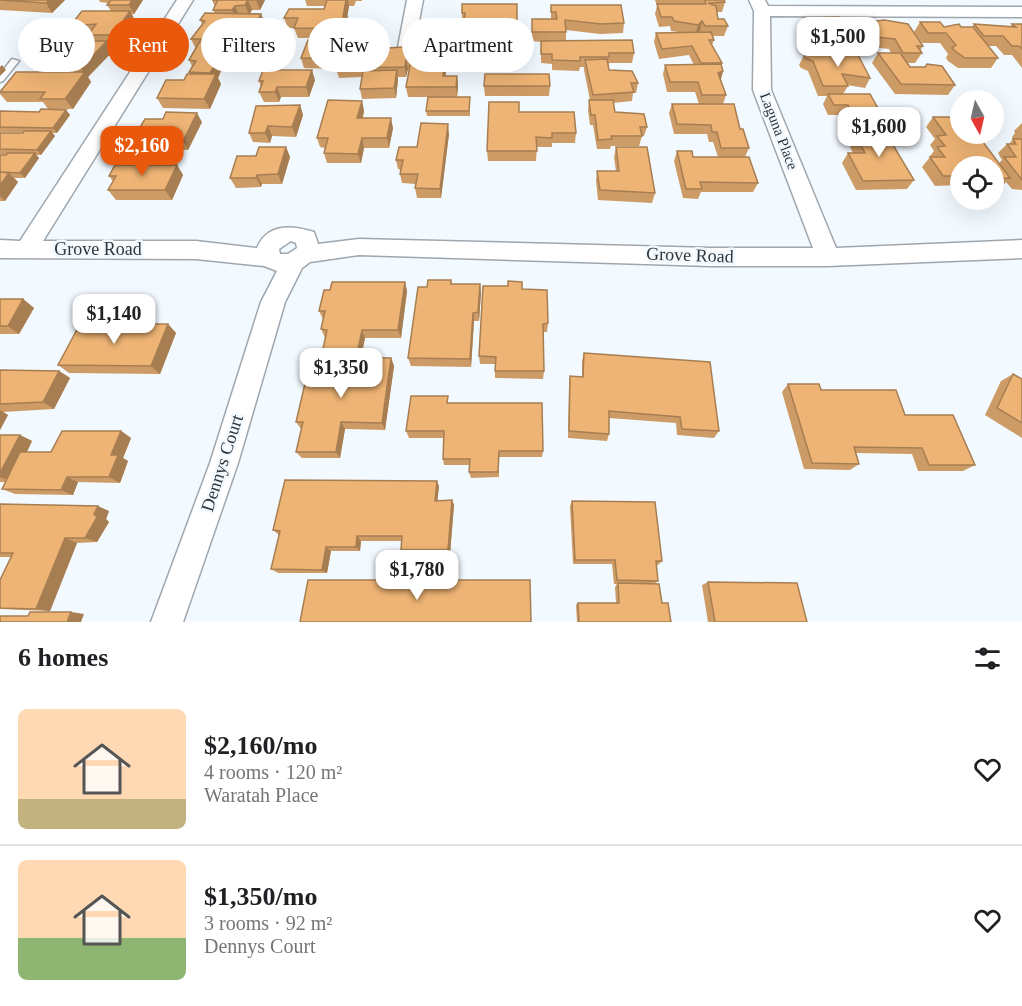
<!DOCTYPE html>
<meta charset="utf-8">
<style>
:root{--surface:#fff;--page:#f6f6f6;--text:#202124;--muted:#757577;--line:#e0e0e0;--accent:#ea580c}
body{margin:0;font-family:"Times New Roman",serif;background:var(--page);color:var(--text);height:100vh;display:flex;flex-direction:column;font-size:22px;white-space:nowrap}
*{box-sizing:border-box;margin:0}
p{font-size:20px;color:var(--muted)}
.icon{flex:none;width:33px;height:33px;fill:none;stroke:currentColor;stroke-width:2;stroke-linecap:round;stroke-linejoin:round}
.map{position:relative;height:622px;overflow:hidden}
.panel{display:flex;flex-direction:column;background:var(--surface);flex:1}
.panel>*{flex:none}
.top-card{position:absolute;left:18px;top:18px;width:600px;height:54px;display:flex;gap:12px}
.needle{width:39px;rotate:172deg}
.fabs{position:absolute;left:950px;top:90px;display:grid;gap:12px}
.fabs a{display:grid;place-items:center;width:54px;height:54px;border-radius:50%;background:var(--surface);box-shadow:0 6px 24px #0002;font-size:30px}
.price{position:absolute;translate:-50% -51px;padding:0 14px;border-radius:12px;background:#fff;color:#222;font-size:20px;line-height:39px;filter:drop-shadow(0 2px 3px #0008)}
.price::after{content:'';position:absolute;left:50%;top:36px;width:18px;height:14px;margin-left:-9px;background:inherit;clip-path:polygon(0 0,100% 0,50% 100%)}
.price.on{background:var(--accent);color:#fff}
ul{padding:0;list-style:none}
li{display:flex;align-items:center;gap:18px;height:150px;padding:0 18px}
li+li{border-top:2px solid var(--line)}
li span{display:grid;place-items:center;flex:none;width:168px;height:120px;border-radius:9px;color:#555}
li>.icon{margin-inline-start:auto}
span .icon{width:72px;height:72px;fill:#fffc;stroke-width:1}
li b{font-size:26px}
h2{display:flex;justify-content:space-between;align-items:center;height:72px;padding:0 18px;font-size:26px}
.chip{padding:0 21px;border-radius:27px;background:var(--surface);box-shadow:0 6px 24px #0002;font-size:21px;line-height:54px}
.chip.on{background:var(--accent);color:#fff}
.map>svg:first-child{display:block}
</style>
<div class="map">
<svg width="1022" height="622" viewBox="0 0 1022 622">
<rect width="100%" height="100%" fill="#f2f9ff"/>
<g fill="none" stroke-linecap="round" stroke-linejoin="round">
<defs>
<path id="service" d="M12,59L19,61L3,81L0,82V74Z"/>
<g id="minor">
<path d="M177,0H193L43,241H196L257,248C267,223 292,225 314,232L318,244L359,239L711,248H813L753,90L754,11L749,0H765L768,6L1022,7V17L770,16L771,90L836,248L1022,240V258L828,266H711L359,255L310,262L302,268L285,302L238,463L183,622H151L210,463L261,302L277,271L264,266L196,259L0,258V240L20,241ZM291,241L296,243L297,248L288,254H280L279,249Z"/>
<path d="M407,0H423L414,47L406,52L398,47Z"/>
</g>
</defs>
<use href="#service" stroke="#9fa7ae" stroke-width="3"/>
<use href="#minor" stroke="#9fa7ae" stroke-width="3"/>
<use href="#service" fill="#fff" fill-rule="evenodd"/>
<use href="#minor" fill="#fff" fill-rule="evenodd"/>
</g>
<g fill="#cd9b65">
<path d="M0,0H65L52,13L0,10Z"/>
<path d="M99,0H143L134,14H132L135,21L119,45H109L113,51L88,77L91,82L73,109H48L43,102H7L0,94V91L61,72L58,68L60,65L50,66L43,56L93,41L89,35L77,36L70,26L111,11L107,5L108,3L100,2Z"/>
<path d="M212,0H265L260,10H252L250,13L261,14L265,23L262,30H250L246,39H233L231,42L250,52L241,71H221L218,78L221,84L210,109L163,108L157,98L184,80L190,74L189,72L192,66L189,60L196,49L191,39L202,24L200,20L215,13L213,10L215,7Z"/>
<path d="M305,0H362V1H356L354,6H349L347,18L349,27L341,38H298L294,28H288L284,18L324,9L325,6H307Z"/>
<path d="M655,0H724L725,2L722,12H717L718,19L728,26L724,36H713L714,40L712,45L722,63L721,66L723,71L721,80L726,95L723,104L740,129L749,148L745,157L758,183L753,192H701L698,199L683,198L674,161L677,151L693,157H718L713,142H709L707,134H674L669,113L672,104H699L695,92H667L663,74L665,65H694L689,55L659,59L654,42L656,33L679,32L671,31L670,26L659,27L655,14L657,6Z"/>
<path d="M517,4V36H497L496,38L521,45V50L512,61L486,53V48L493,41H464V23H462V13Z"/>
<path d="M551,5L624,23L623,33L600,34L566,30V40L634,53L632,63H609L608,66L609,70L638,83L636,93H633L632,101L613,103L615,112L647,127L644,136H642L639,146H611L610,149H597L593,125H590L588,110L589,100H590L584,70V67H580L579,71L552,70V64L541,63V42L532,41V19H551Z"/>
<path d="M804,18L841,20L858,26L860,23L923,46L920,51L922,53L915,63H907L910,67L955,85L948,95L895,94L872,63L878,53H891L889,49L862,46L857,38L856,41H851L853,45L848,54L870,78L865,88L847,85L848,86L843,94L884,119L878,129H849L842,115H828L823,104L827,96H818L808,71L801,68L799,65L804,55L801,49L805,40L800,27Z"/>
<path d="M920,22L944,27H972L974,24L1010,27L1012,24H1022V68L1012,55H1004L996,46H988L998,58L991,68H958L948,61L946,58L948,54L940,43H922L914,32Z"/>
<path d="M357,41L358,46L388,48L449,46L461,56L460,69H446V76H457L458,86L457,97H408L406,87L409,70L408,69L406,77H398V80L396,98L362,99L360,89L362,77L339,78L336,69L304,68L301,58Z"/>
<path d="M315,80L309,97H281L279,102H264L259,92L261,87L259,81Z"/>
<path d="M484,86H550L549,96H485Z"/>
<path d="M470,97V116H427L426,111Z"/>
<path d="M362,101L364,111L363,118L393,128L389,148H364L361,163H327L324,153L325,148L320,147L317,138Z"/>
<path d="M300,105L303,115L296,137L272,136L270,143L253,142L249,133Z"/>
<path d="M66,110L70,115L57,133H52L55,136L41,155H36L39,158L25,178H14L18,182L5,201H0V155L6,154H0V133H23V132H0V111L39,112Z"/>
<path d="M519,112L576,133L575,143H552V147H537L536,161H488L487,151Z"/>
<path d="M933,117L999,163L1002,160L998,153L1007,144H1009L1013,139L1012,137L1015,133L1014,131L1022,123V190L1012,189L1006,182L1001,188H993V166H960V188L958,185L935,186L922,167L930,157V156L934,151L930,145L935,139L926,127Z"/>
<path d="M202,122L188,150L140,149L133,139Z"/>
<path d="M853,131L914,180L907,189L856,190L842,163L848,153H853L847,140Z"/>
<path d="M449,134L441,198H417L415,188L416,184L402,183L400,174L401,170L398,169L396,160L417,147Z"/>
<path d="M286,147L290,157L282,184H262L261,187L236,188L230,178L256,156Z"/>
<path d="M616,147L655,193L652,203L598,200L596,181L597,171H616L614,157Z"/>
<path d="M177,165L183,175L172,200H116L108,190L113,181L109,176Z"/>
<path d="M451,280L452,284H480L481,293L479,321H474L471,367L411,366L408,358L427,287Z"/>
<path d="M405,282L407,291L401,338H365L361,358H391L394,366L385,430L345,429L340,458H302L296,452L301,429L296,422L311,375L324,357L322,354L325,338L321,329L323,319L319,311Z"/>
<path d="M522,289L548,323L547,332H543L544,371L543,379L495,378V364H480L479,356Z"/>
<path d="M0,299H23L34,308L19,334H0Z"/>
<path d="M168,324L176,333L160,374L69,373L58,365Z"/>
<path d="M584,353L719,431L714,438L677,435L676,423L609,418V434L607,441L568,438L569,383L570,376L582,377V361Z"/>
<path d="M0,370L59,371L70,378L54,409L3,412L8,415L0,430Z"/>
<path d="M1013,374L1022,379V438L985,415L1001,381Z"/>
<path d="M788,384L821,390L905,415L975,465L963,471H918L912,454L856,453L859,464L850,470L804,469L782,392Z"/>
<path d="M450,403L543,451L542,457H499V477L471,478L469,472L470,465H444L443,459L444,438H409L406,431Z"/>
<path d="M121,431L131,438L123,458L128,461L120,483L78,482L73,495L15,494L2,489L5,482H0V435H20L32,441L27,452H51Z"/>
<path d="M439,486L437,501L452,500L454,505L450,554H404L401,550L402,541H361L360,551H331L327,573H278L271,569L279,535L273,530Z"/>
<path d="M572,501L662,561L658,565H656L658,581L654,584L662,603L671,622H577L576,605L578,603H616L615,587L617,584H614L612,564H573L570,506Z"/>
<path d="M0,504L109,511L106,519L109,522L97,542L77,543L50,611L0,609V580L11,557H0Z"/>
<path d="M708,582L807,622H708L702,585Z"/>
</g>
<g fill="#a77e52">
<path d="M49,0H65L52,13L46,3Z"/>
<path d="M132,0H143L134,14L129,5Z"/>
<path d="M248,0L252,10L249,15L245,5Z"/>
<path d="M256,0H265L260,10Z"/>
<path d="M346,0H348L349,6L347,18L349,27L341,38L339,29L343,17Z"/>
<path d="M235,6L239,15L236,19L232,10Z"/>
<path d="M130,11L135,21L119,45L113,35Z"/>
<path d="M261,14L265,23L262,30L258,20Z"/>
<path d="M246,20L250,30L246,39L242,29Z"/>
<path d="M702,21L700,31L695,35L698,25Z"/>
<path d="M229,29L233,39L230,43L226,33Z"/>
<path d="M215,33L220,43L217,49L212,39Z"/>
<path d="M107,41L113,51L88,77L91,82L73,109L65,99L84,73L81,68Z"/>
<path d="M246,42L250,52L241,71L237,61Z"/>
<path d="M521,45V50L512,61V56Z"/>
<path d="M461,46V56L460,69L459,59Z"/>
<path d="M445,59L446,69L444,86L443,76Z"/>
<path d="M406,60L408,69L406,77L405,67Z"/>
<path d="M217,61L221,71L218,78L221,84L210,109L204,99L214,79L210,73Z"/>
<path d="M2,65L6,70L0,76V67Z"/>
<path d="M312,70L315,80L309,97L306,87Z"/>
<path d="M397,70L398,80L396,98L394,88Z"/>
<path d="M723,71L720,81L718,73Z"/>
<path d="M457,76L458,86L457,97L456,87Z"/>
<path d="M277,87L281,97L279,102L275,92Z"/>
<path d="M362,101L364,111L360,128L357,118Z"/>
<path d="M300,105L303,115L296,137L292,127Z"/>
<path d="M66,110L70,115L57,133L53,128Z"/>
<path d="M197,113L202,122L188,150L183,141Z"/>
<path d="M391,118L393,128L389,148L387,138Z"/>
<path d="M448,124L449,134L441,198L440,189Z"/>
<path d="M268,126L272,136L270,143L265,133Z"/>
<path d="M51,131L55,136L41,155L37,150Z"/>
<path d="M362,138L364,148L361,163L358,154Z"/>
<path d="M286,147L290,157L282,184L278,174Z"/>
<path d="M35,153L39,158L25,178L20,173Z"/>
<path d="M177,165L183,175L172,200L165,190Z"/>
<path d="M9,173L18,182L5,201L0,196V185Z"/>
<path d="M257,175L262,184L261,187L256,178Z"/>
<path d="M405,282L407,291L401,338L398,330Z"/>
<path d="M480,284L481,293L479,321L478,312Z"/>
<path d="M23,299L34,308L19,334L8,326Z"/>
<path d="M473,313L474,321L471,367L470,359Z"/>
<path d="M168,324L176,333L160,374L151,366Z"/>
<path d="M362,330L365,338L360,362L357,354Z"/>
<path d="M391,358L394,366L385,430L382,423Z"/>
<path d="M59,371L70,378L54,409L43,402Z"/>
<path d="M0,410L8,415L0,430Z"/>
<path d="M341,422L345,429L340,458L336,452Z"/>
<path d="M121,431L131,438L123,458L128,461L120,483L109,477L111,455Z"/>
<path d="M20,435L32,441L12,482L0,477V473Z"/>
<path d="M67,477L78,482L73,495L61,490Z"/>
<path d="M437,481L439,486L437,506L435,501Z"/>
<path d="M452,500L454,505L450,554L448,550Z"/>
<path d="M98,506L109,511L106,519L109,522L97,542L85,538Z"/>
<path d="M357,536L361,541L360,551L356,547Z"/>
<path d="M65,538L77,543L50,611L36,609Z"/>
<path d="M326,547L331,551L327,573L322,570Z"/>
<path d="M71,612L84,614L81,622H67Z"/>
</g>
<g fill="#eeb475" stroke="#a77e52" stroke-width="1.5">
<path d="M0,0H49L46,3Z"/>
<path d="M111,0H132L129,5H107Z"/>
<path d="M212,0H256H248L245,5L235,6L232,10H213L218,0Z"/>
<path d="M327,0H346L343,17H347L339,29L294,28L298,18H284L289,9H324Z"/>
<path d="M705,0H724L725,2L708,3L716,6L718,19H724L728,26H705L702,21L698,25L674,21L672,17H661L657,4H706Z"/>
<path d="M462,4H517V26L496,27V31H463L465,13H462Z"/>
<path d="M551,5H621L624,23L601,24L565,20L566,32H532V19H557L556,12H551Z"/>
<path d="M82,11H130L113,35H88L96,24L70,26Z"/>
<path d="M205,13L261,14L258,20H246L242,29H229L226,33H215L212,39H191L205,21L200,20Z"/>
<path d="M839,17L841,20H854L861,31H834L838,38H849L853,45H830L834,51H812L806,39H814L804,18Z"/>
<path d="M884,20L908,24L923,46H917L922,53H903L895,39L867,36L860,23Z"/>
<path d="M920,22H940L944,27L959,24L961,27H973L998,58H965L955,51L952,48L956,45L946,33H928Z"/>
<path d="M974,24L1016,27L1012,24H1022V49L1019,46H1012L1003,36H984Z"/>
<path d="M711,32L714,40H709L722,63H701L692,46L662,49L656,33Z"/>
<path d="M495,38L521,45L512,56L486,48Z"/>
<path d="M308,40L357,41L356,46L371,43L370,47L388,48L449,44V46H461L459,59H445L443,76H457L456,87H406L411,60H406L405,67L336,68L337,64H352L353,59L301,58Z"/>
<path d="M632,40L634,53H609V57H580V61L552,60V54H541V41Z"/>
<path d="M54,41H107L81,68H58L67,56H43Z"/>
<path d="M200,41L246,42L237,61H217L210,73L189,72L196,61L189,60Z"/>
<path d="M857,53L870,78L842,74L848,86H823L813,61L805,58L804,55Z"/>
<path d="M878,53H900L910,67H925L927,64L942,66L955,85L901,84Z"/>
<path d="M607,59L609,70L632,71L638,83H631L634,92L593,95L585,60Z"/>
<path d="M721,64L723,71L718,73L726,95H702L698,82H670L665,65Z"/>
<path d="M263,70H312L306,87H277L275,92H259L263,81H259Z"/>
<path d="M397,70L394,88L360,89L363,71Z"/>
<path d="M16,72H85L65,99H40L45,92H0Z"/>
<path d="M187,74H216L204,99L157,98L166,80H184Z"/>
<path d="M485,74H549L550,86H484Z"/>
<path d="M828,94H870L884,119H855L848,105H834Z"/>
<path d="M428,97H470L469,111H426Z"/>
<path d="M328,100L362,101L357,118H391L387,138H362L358,154L324,153L328,138H317Z"/>
<path d="M589,100H613L615,112L644,114L647,127H640L642,136H611L612,139L598,140L595,115H591Z"/>
<path d="M489,102H519V112H574L576,133H552V138L536,137L537,151H487Z"/>
<path d="M672,104H734L740,129H743L749,148H721L717,132H712L711,125L677,124Z"/>
<path d="M300,105L292,127L268,126L265,133H249L256,106Z"/>
<path d="M41,109L66,110L53,128L0,127V111L39,112Z"/>
<path d="M166,112L197,113L183,141L133,139L145,119H163Z"/>
<path d="M933,117H960V134H977L1010,178L993,179V166H960V176H943L930,157H945L937,147L945,146L937,136L946,135Z"/>
<path d="M421,123L448,124L440,189L415,188L418,174H400L403,160H396L399,147H417Z"/>
<path d="M884,130L914,180L863,181L848,153H865L853,131Z"/>
<path d="M24,131H51L37,150L0,149V133H23Z"/>
<path d="M1013,139H1022V180L1004,157H1016L1007,144H1016Z"/>
<path d="M259,147H286L278,174L257,175L256,178H230L237,156H256Z"/>
<path d="M616,147H647L655,193L600,190L597,171H619Z"/>
<path d="M677,151H692L693,157H749L758,183L700,182L702,189H686Z"/>
<path d="M8,153H35L20,173L0,172V155H6Z"/>
<path d="M115,165H177L165,190H108L116,176H109Z"/>
<path d="M0,172L9,173L0,185Z"/>
<path d="M428,280H451V284H480L478,312L473,313L470,359L408,358L418,287H427Z"/>
<path d="M508,281L522,282V289L547,290L548,323L543,324L544,371H495L496,357L479,356L483,286H508Z"/>
<path d="M332,282H405L398,330H362L357,354H322L327,330L321,329L325,311H319L324,290H330Z"/>
<path d="M0,299H23L8,326H0Z"/>
<path d="M80,324H168L151,366L58,365Z"/>
<path d="M584,353L710,362L719,431L682,429L680,417L609,411V434L569,431L570,376L583,377Z"/>
<path d="M315,357L391,358L382,423L341,422L336,452H296L303,422H296L307,375H311Z"/>
<path d="M0,370L59,371L43,402L0,404Z"/>
<path d="M1013,374L1022,379V423L997,408Z"/>
<path d="M788,384H819L821,390H896L905,415H953L975,465H929L922,448L854,447L859,464L812,463Z"/>
<path d="M411,396H448L447,403H542L543,451H499L498,472H469L470,459H443L444,431H406Z"/>
<path d="M62,431H121L111,455H118L109,477H67L61,490L2,489L20,452H51Z"/>
<path d="M0,435H20L0,473Z"/>
<path d="M285,480L437,481L435,501L452,500L448,550H401L402,536H357L356,547H326L322,570L271,569L280,531L273,530Z"/>
<path d="M572,501L655,502L662,561H656L658,581L617,580L615,560H575Z"/>
<path d="M0,504L98,506L94,514L97,517L85,538H65L36,609L0,608V580L13,553H0Z"/>
<path d="M308,580H530L531,622H300Z"/>
<path d="M708,582L797,583L807,622H715Z"/>
<path d="M618,583L659,584L662,603H668L671,622H579L578,603H619Z"/>
<path d="M30,612H71L67,622H0V616H28Z"/>
</g>
<g text-anchor="middle" stroke-width="5" stroke-linejoin="round" paint-order="stroke">
<g font-size="15" fill="#323638" stroke="#f2f9ff">
<text transform="translate(779 131) rotate(69)" y="5">Laguna Place</text>
</g>
<g font-size="18" fill="#323638" stroke="#f2f9ff">
<text x="98" y="255">Grove Road</text>
<text transform="translate(690 255) rotate(2)" y="6">Grove Road</text>
<text transform="translate(222 463) rotate(-72)" y="6">Dennys Court</text>
</g>
</g>
</svg>
<div class="fabs">
<a><svg class="needle" viewBox="-14 -14 28 28"><path d="M0-13l5 13h-10z" fill="#e53935"/><path d="M0 13l5-13h-10z" fill="#757577"/></svg></a>
<a><svg class="icon" aria-label="locate" viewBox="0 0 24 24"><circle cx="12" cy="12" r="6"/><path d="M12 2v4M12 18v4M2 12h4M18 12h4"/></svg></a>
</div>
<b class="price" style="left:838px;top:68px">$1,500</b>
<b class="price" style="left:879px;top:158px">$1,600</b>
<b class="price on" style="left:142px;top:177px">$2,160</b>
<b class="price" style="left:114px;top:345px">$1,140</b>
<b class="price" style="left:341px;top:399px">$1,350</b>
<b class="price" style="left:417px;top:601px">$1,780</b>
<div class="top-card">
<a class="chip">Buy</a>
<a class="chip on">Rent</a>
<a class="chip">Filters</a>
<a class="chip">New</a>
<a class="chip">Apartment</a>
</div>
</div>
<section class="panel">
<h2>6 homes<svg class="icon" aria-label="filters" viewBox="0 0 24 24"><path d="M4 7h16M4 17h16"/><circle cx="9" cy="7" r="2"/><circle cx="15" cy="17" r="2"/></svg></h2>
<ul>
<li><span style="background:linear-gradient(#ffd9b3 75%,#c2b280 0)"><svg class="icon" aria-label="home" viewBox="0 0 24 24"><path d="M3 11l9-7 9 7M6 9v11h12V9"/></svg></span><div><b>$2,160/mo</b><p>4 rooms · 120 m²</p><p>Waratah Place</p></div><svg class="icon" aria-label="heart" viewBox="0 0 24 24"><path d="M12 20l-8-8c-3-5 5-10 8-4 3-6 11-1 8 4z"/></svg></li>
<li><span style="background:linear-gradient(#ffd9b3 65%,#8fb573 0)"><svg class="icon" aria-label="home" viewBox="0 0 24 24"><path d="M3 11l9-7 9 7M6 9v11h12V9"/></svg></span><div><b>$1,350/mo</b><p>3 rooms · 92 m²</p><p>Dennys Court</p></div><svg class="icon" aria-label="heart" viewBox="0 0 24 24"><path d="M12 20l-8-8c-3-5 5-10 8-4 3-6 11-1 8 4z"/></svg></li>
</ul>
</section>
